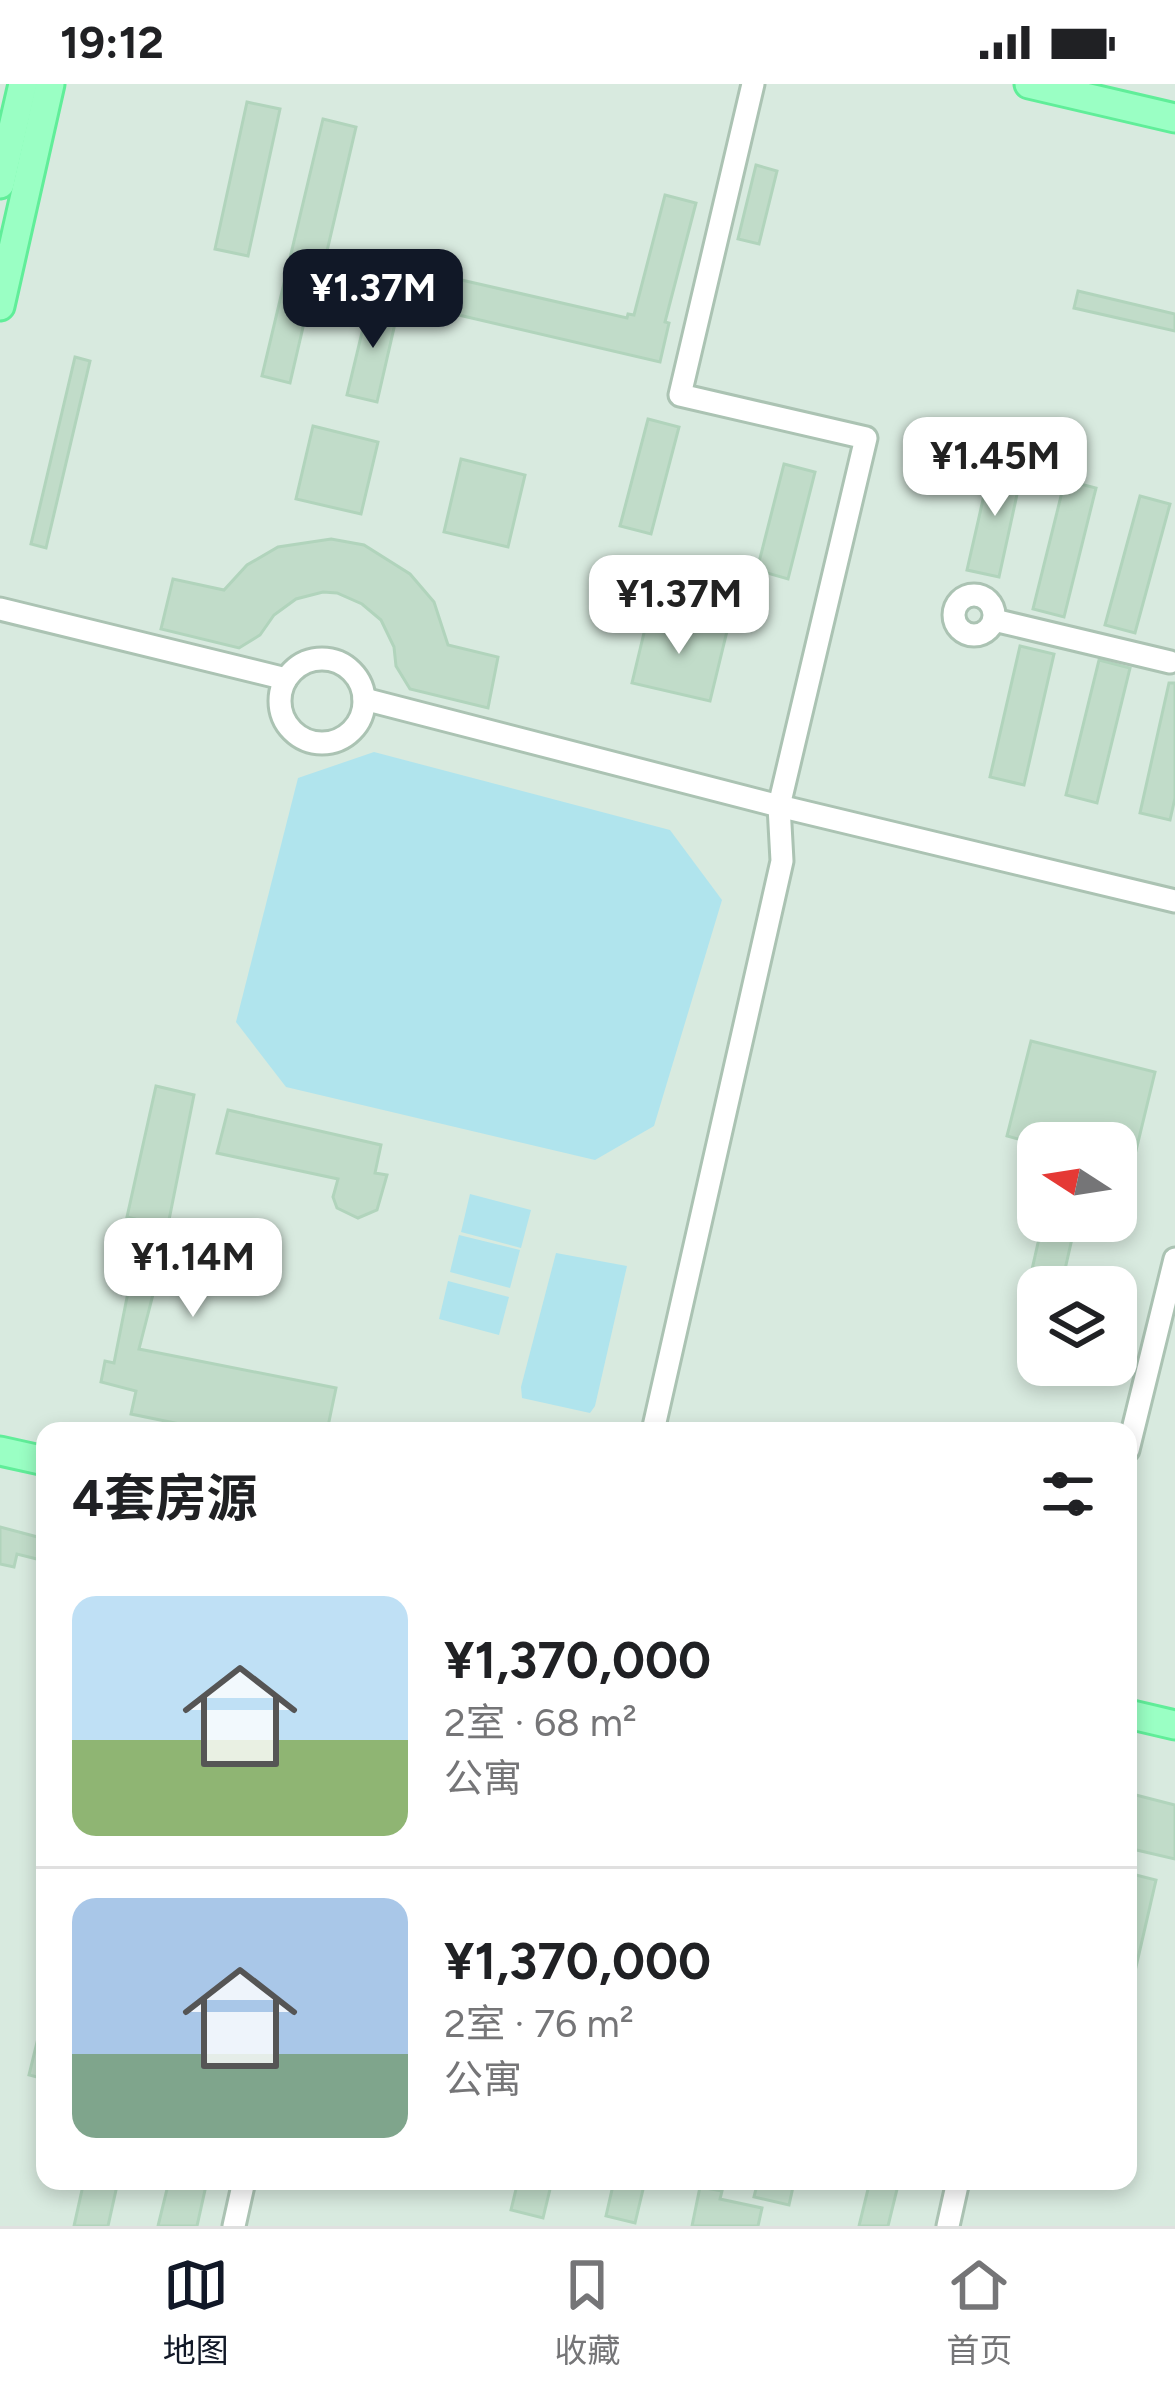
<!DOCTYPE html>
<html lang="zh">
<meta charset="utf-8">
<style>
:root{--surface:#fff;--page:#f6f6f6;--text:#202124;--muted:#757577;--line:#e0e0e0;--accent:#111827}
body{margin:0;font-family:Figtree,"Noto Sans SC",sans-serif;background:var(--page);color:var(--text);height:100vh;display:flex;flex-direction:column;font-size:45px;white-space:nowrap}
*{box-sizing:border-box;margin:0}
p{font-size:39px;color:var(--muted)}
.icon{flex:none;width:66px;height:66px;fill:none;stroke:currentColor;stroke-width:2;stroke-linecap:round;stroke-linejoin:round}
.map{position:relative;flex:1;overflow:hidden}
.panel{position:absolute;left:36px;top:1338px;width:1101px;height:768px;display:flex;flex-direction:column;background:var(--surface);border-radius:24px;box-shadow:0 6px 18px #0003}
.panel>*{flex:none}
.needle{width:78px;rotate:282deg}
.controls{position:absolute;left:1017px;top:1038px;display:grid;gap:24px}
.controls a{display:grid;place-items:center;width:120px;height:120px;border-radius:24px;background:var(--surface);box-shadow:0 6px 18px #0003;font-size:60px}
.price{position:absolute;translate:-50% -102px;padding:0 27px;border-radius:24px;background:#fff;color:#222;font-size:39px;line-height:78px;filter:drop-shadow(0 3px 6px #0008)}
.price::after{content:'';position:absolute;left:50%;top:72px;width:36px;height:27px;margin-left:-18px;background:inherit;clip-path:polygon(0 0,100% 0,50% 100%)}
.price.selected{background:var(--accent);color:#fff}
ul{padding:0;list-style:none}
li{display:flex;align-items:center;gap:36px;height:300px;padding:0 36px}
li+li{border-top:3px solid var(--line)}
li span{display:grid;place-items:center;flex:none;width:336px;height:240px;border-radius:24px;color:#555}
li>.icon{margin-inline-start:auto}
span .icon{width:144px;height:144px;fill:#fffc;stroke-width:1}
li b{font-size:51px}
h2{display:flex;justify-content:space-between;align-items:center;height:144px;padding:0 36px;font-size:51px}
.status{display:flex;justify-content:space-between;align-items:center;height:84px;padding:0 60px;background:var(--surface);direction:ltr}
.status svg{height:33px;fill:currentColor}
.tab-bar{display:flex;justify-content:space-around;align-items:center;height:168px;border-top:3px solid var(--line);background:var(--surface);font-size:33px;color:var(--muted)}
.tab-bar a{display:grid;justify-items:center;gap:6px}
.tab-bar .selected{color:var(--accent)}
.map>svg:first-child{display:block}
</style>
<div class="status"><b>19:12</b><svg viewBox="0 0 49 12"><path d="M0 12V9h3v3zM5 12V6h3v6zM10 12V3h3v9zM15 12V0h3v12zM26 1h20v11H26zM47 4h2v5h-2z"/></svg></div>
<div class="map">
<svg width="1175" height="2142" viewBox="0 0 1175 2142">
<rect width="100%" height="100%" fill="#eaf6ef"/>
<path fill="#d8eadf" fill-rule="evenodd" d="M0,0H1175V2142H0ZM1038,1059H1116V1137H1038ZM1038,1203H1116V1281H1038ZM45,1347H1128V2097H45Z"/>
<g fill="#b0e4ed">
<path d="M374,668L670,746L722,816L654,1042L595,1076L286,1003L236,938L298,694Z"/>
<path d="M470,1110L531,1126L521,1164L461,1148Z"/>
<path d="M459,1151L520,1166L510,1204L450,1188Z"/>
<path d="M556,1169L627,1182L595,1322L590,1329L522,1314L521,1303Z"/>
<path d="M448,1197L509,1213L499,1251L439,1235Z"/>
</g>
<g fill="#c1dcc9" stroke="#b1d4bc" stroke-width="3">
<path d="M247,18L280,25L248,172L215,165Z"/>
<path d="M323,35L356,43L320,197L314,196L290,299L262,292Z"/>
<path d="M756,81L777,87L759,160L738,155Z"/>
<path d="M665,111L696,119L665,238L669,239L660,278L446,228L453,194L627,234L628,230L634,231Z"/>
<path d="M1078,207L1175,230V247L1074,224Z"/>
<path d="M370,215L399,222L377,318L347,311Z"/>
<path d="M75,273L90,277L46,464L31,460Z"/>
<path d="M648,335L679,343L651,450L620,442Z"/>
<path d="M313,342L378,358L361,430L296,415Z"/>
<path d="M461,375L525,391L508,463L444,448Z"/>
<path d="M992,376L1023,383L999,493L967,486Z"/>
<path d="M784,380L815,388L788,495L757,486Z"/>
<path d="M1065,396L1096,404L1064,533L1033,525Z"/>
<path d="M1140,412L1170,420L1135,549L1105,541Z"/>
<path d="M331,455L364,461L410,490L434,518L448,561L498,573L488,624L410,605L396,582L394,563L381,536L362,520L337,509L323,508L296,515L274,531L260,551L239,564L161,545L173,495L224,506L247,481L278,463Z"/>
<path d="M649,528L727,547L710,617L632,599Z"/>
<path d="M1020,562L1054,570L1024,701L990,693Z"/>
<path d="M1099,576L1130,584L1097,719L1066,711Z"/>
<path d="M1169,599H1175V714L1170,736L1140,729Z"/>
<path d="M1031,957L1155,988L1132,1083L1116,1080V1059H1033L1007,1052Z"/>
<path d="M156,1002L194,1011L166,1151L170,1152L163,1184L160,1183L139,1265L336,1304L327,1347H214L131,1330L136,1307L101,1298L105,1277L114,1279L133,1183L144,1187L154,1140L127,1133Z"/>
<path d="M228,1026L381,1061L375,1089L387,1091L377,1126L358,1134L337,1124L333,1113L338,1095L217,1069Z"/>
<path d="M1043,1137H1076L1061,1203H1028Z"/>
<path d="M0,1443L45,1455V1477L17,1470L14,1483L0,1480Z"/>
<path d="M1128,1709L1175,1721V1775L1128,1764Z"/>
<path d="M1128,1789L1156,1796L1133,1896L1128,1895Z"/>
<path d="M40,1946H45V1995L29,1991Z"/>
<path d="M84,2097H118L108,2142H74Z"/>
<path d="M169,2097H207L197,2142H158Z"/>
<path d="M518,2097H552L543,2134L511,2126Z"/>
<path d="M614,2097H645L635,2139L606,2132Z"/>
<path d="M758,2097L793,2103L789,2121L754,2113Z"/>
<path d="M870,2097H899L888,2142H859Z"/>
<path d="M700,2103L722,2107L720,2115L762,2124L758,2142H692Z"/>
</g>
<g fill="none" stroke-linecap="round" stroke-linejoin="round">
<defs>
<g id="minor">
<circle cx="974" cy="531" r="20"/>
<path d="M0,525L286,595"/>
<path d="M994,536L1170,578"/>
<circle cx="322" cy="617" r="42"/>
<path d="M364,615L779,722L1175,817"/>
<path d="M653,1347L782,777L779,722L866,354L680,311L753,0"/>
<path d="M1128,1366L1175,1175"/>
<path d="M234,2142L244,2097"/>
<path d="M948,2142L958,2097"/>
</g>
<g id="major">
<path d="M1029,0L1175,34"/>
<path d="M0,100L23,0"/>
<path d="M0,222L50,0"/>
<path d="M0,1367L45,1377"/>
<path d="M1128,1630L1175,1641"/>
</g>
</defs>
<use href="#minor" stroke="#abc3b3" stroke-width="27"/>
<use href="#major" stroke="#60ee99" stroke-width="33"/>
<use href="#minor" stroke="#fff" stroke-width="21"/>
<use href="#major" stroke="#9affc4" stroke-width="27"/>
</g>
</svg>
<div class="controls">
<a><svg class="needle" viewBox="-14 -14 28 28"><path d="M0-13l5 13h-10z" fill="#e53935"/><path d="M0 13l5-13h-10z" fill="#757577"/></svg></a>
<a><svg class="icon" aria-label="layers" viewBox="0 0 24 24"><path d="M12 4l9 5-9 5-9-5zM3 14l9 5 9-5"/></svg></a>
</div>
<b class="price selected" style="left:373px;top:267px">¥1.37M</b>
<b class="price" style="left:995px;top:435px">¥1.45M</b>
<b class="price" style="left:679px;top:573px">¥1.37M</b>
<b class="price" style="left:193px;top:1236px">¥1.14M</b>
<section class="panel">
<h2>4套房源<svg class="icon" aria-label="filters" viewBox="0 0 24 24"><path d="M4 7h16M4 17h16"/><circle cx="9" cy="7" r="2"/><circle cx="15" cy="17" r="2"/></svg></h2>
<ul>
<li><span style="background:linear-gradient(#bfe0f5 60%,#8fb573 0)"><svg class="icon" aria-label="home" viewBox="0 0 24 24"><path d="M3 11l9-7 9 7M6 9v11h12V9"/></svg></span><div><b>¥1,370,000</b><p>2室 · 68 m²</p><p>公寓</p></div></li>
<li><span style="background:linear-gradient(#a9c7e8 65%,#7fa58c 0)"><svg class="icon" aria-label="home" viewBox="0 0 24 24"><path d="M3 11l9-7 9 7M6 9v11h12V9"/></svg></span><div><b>¥1,370,000</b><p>2室 · 76 m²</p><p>公寓</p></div></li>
</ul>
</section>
</div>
<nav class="tab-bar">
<a class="selected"><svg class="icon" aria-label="map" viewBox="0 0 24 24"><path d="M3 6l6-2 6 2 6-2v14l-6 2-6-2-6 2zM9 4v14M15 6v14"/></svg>地图</a>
<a><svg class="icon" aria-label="saved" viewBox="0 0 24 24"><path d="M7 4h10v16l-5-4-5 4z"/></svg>收藏</a>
<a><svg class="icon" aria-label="home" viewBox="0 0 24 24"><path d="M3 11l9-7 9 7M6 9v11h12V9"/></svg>首页</a>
</nav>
